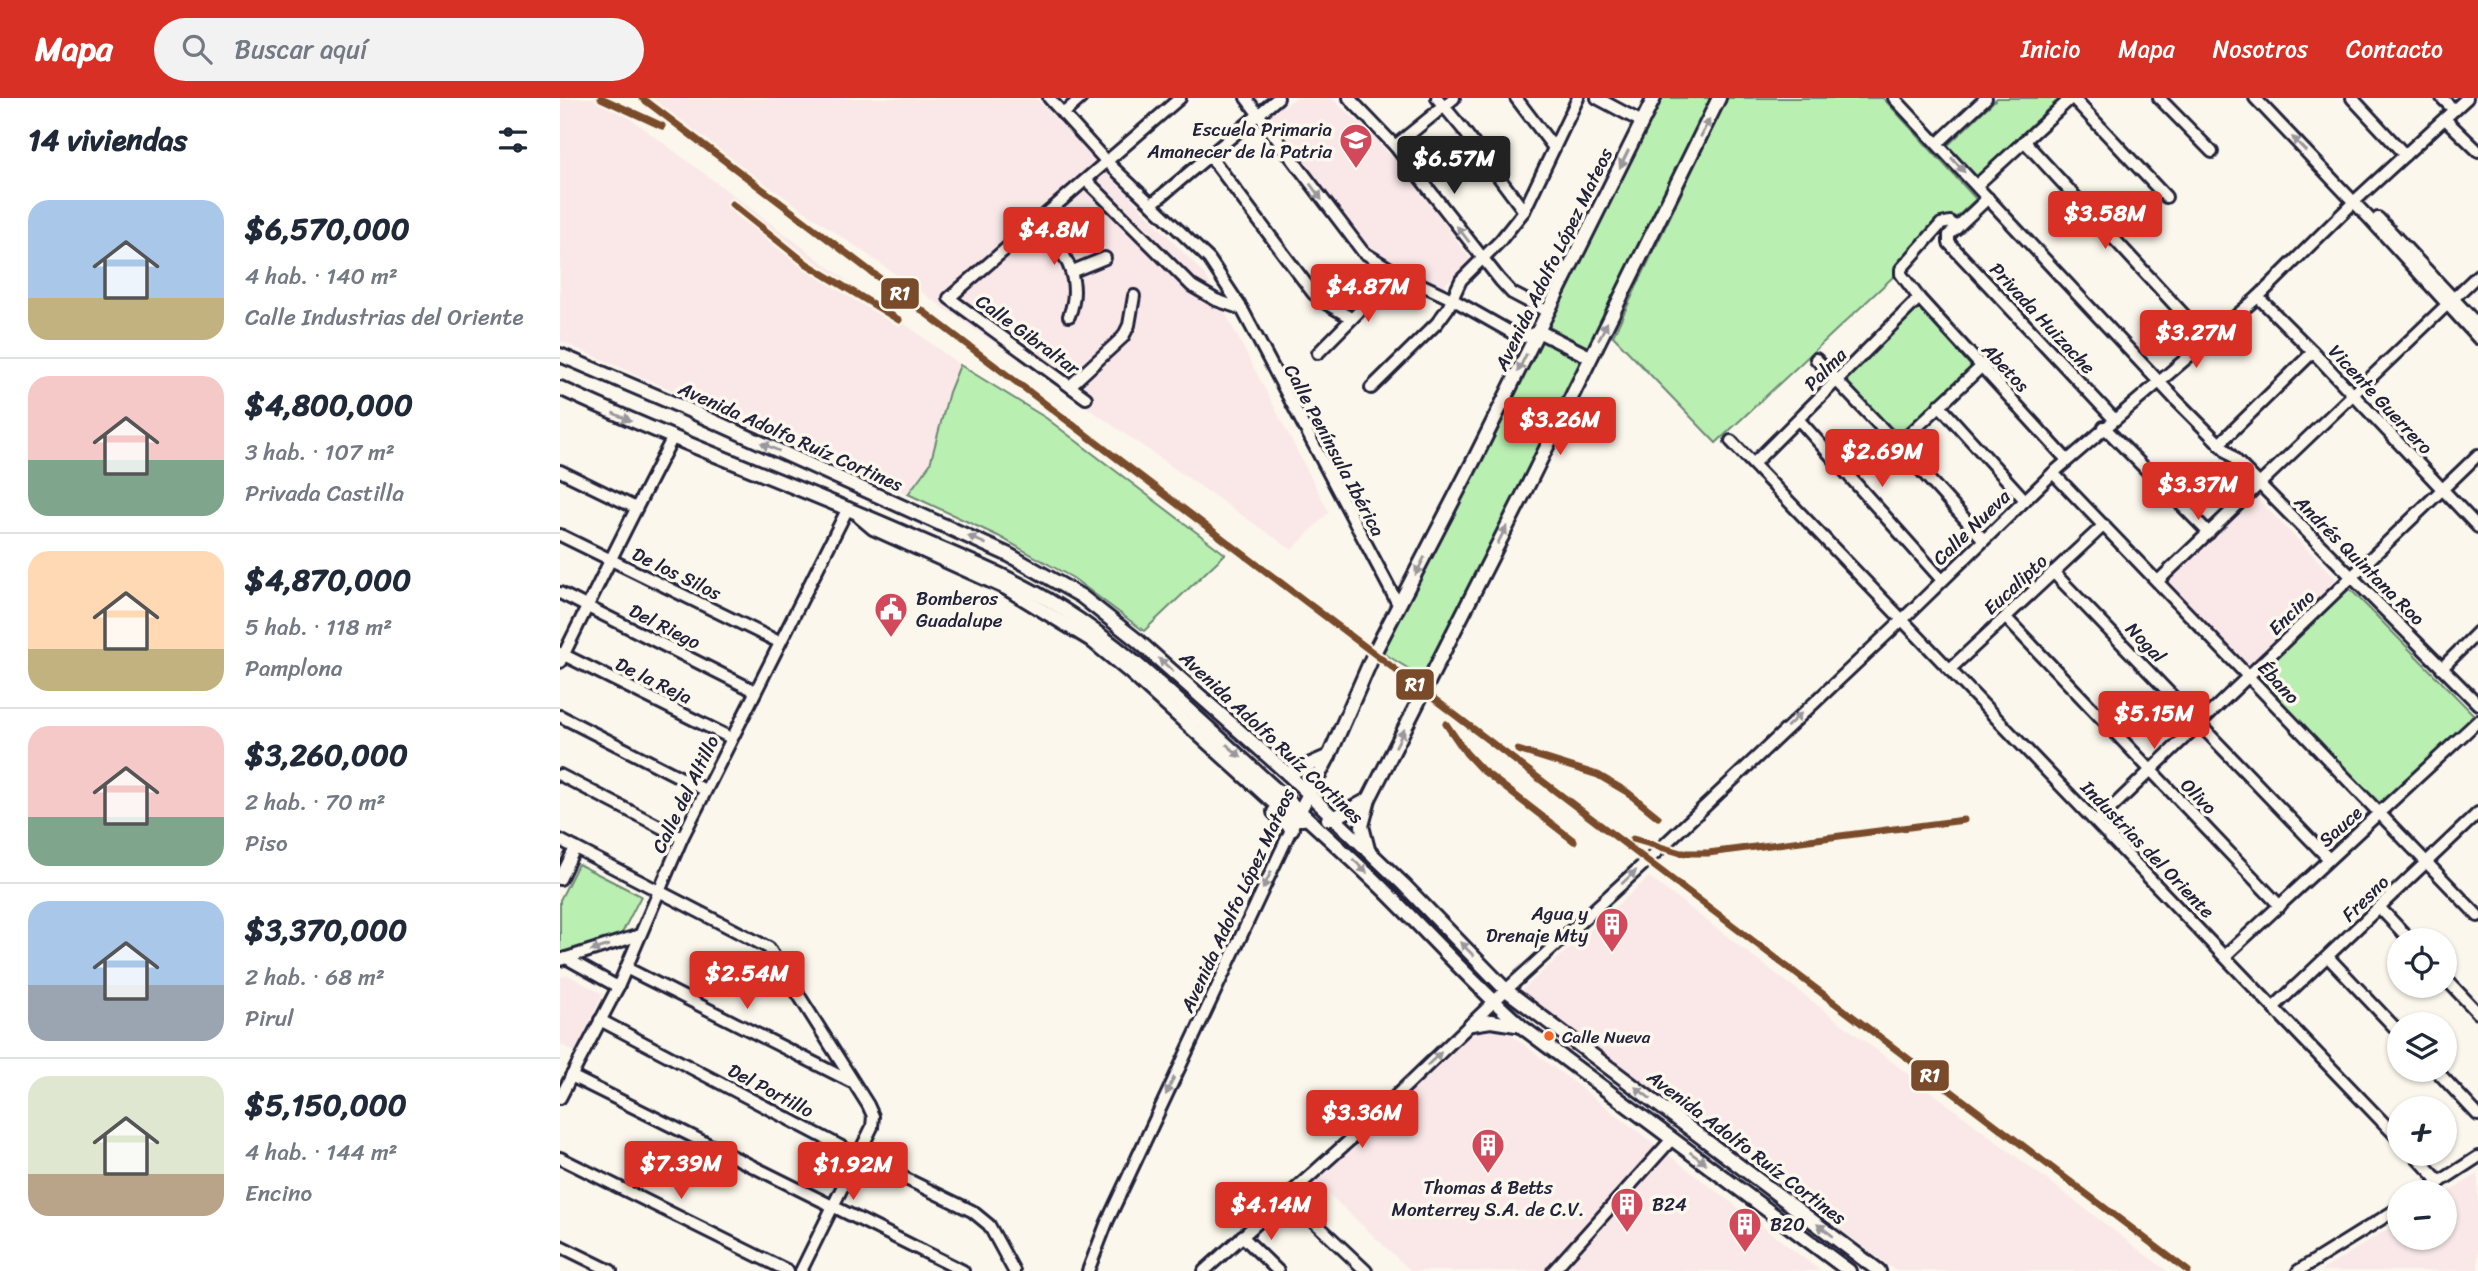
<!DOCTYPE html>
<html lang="es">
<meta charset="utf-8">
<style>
:root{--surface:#fff;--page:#f2f2f3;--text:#1f2937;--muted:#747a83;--line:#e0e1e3;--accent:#d93025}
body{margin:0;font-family:Sriracha,sans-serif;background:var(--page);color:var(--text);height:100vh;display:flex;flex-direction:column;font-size:26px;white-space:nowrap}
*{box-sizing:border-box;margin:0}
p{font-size:23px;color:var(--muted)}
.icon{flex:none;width:38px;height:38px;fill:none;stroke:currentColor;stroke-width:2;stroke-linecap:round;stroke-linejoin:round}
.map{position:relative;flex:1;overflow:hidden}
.panel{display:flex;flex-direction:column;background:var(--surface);width:560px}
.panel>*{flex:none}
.buttons{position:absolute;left:1827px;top:830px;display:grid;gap:14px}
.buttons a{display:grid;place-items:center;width:70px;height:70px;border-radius:50%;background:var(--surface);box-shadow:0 2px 5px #0004;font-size:35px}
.price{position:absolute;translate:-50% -60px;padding:0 16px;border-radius:7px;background:var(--accent);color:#fff;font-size:23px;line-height:46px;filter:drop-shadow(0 2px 4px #0008)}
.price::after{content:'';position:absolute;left:50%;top:42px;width:21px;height:16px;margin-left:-10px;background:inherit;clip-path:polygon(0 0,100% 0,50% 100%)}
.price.active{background:#222;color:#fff}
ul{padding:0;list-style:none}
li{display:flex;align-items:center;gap:21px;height:175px;padding:0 28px}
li+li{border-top:2px solid var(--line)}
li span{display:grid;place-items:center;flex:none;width:196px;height:140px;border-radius:21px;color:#555}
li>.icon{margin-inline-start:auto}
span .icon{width:84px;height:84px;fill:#fffc;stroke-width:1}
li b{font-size:30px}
h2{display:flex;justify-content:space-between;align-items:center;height:84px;padding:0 28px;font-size:30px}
header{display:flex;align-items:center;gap:42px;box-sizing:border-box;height:98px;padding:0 35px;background:var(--accent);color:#fff}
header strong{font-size:33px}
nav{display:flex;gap:38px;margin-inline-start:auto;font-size:24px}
.search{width:490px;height:63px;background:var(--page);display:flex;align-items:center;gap:18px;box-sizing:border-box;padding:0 24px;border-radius:38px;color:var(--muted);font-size:26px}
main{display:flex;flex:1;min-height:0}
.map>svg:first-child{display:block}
</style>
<header>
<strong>Mapa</strong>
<div class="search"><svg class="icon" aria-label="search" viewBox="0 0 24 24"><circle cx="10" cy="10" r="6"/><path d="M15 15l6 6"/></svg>Buscar aquí</div>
<nav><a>Inicio</a><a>Mapa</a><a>Nosotros</a><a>Contacto</a></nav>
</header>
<main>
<section class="panel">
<h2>14 viviendas<svg class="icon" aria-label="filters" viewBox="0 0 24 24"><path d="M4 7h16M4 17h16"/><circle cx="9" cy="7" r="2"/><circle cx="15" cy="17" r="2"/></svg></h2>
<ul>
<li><span style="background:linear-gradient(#a9c7e8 70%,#c2b280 0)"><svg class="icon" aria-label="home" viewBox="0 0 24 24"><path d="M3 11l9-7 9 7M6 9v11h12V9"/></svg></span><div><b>$6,570,000</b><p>4 hab. · 140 m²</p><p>Calle Industrias del Oriente</p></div></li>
<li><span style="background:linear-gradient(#f6c9c9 60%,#7fa58c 0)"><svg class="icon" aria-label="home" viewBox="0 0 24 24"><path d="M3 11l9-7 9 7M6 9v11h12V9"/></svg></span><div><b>$4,800,000</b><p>3 hab. · 107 m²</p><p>Privada Castilla</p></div></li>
<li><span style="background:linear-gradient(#ffd9b3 70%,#c2b280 0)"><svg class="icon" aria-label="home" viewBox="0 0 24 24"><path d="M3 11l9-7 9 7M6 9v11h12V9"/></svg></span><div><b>$4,870,000</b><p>5 hab. · 118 m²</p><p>Pamplona</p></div></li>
<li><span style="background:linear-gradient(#f6c9c9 65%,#7fa58c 0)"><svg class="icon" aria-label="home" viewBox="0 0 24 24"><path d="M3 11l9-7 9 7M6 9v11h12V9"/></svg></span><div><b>$3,260,000</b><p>2 hab. · 70 m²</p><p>Piso</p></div></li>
<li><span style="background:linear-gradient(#a9c7e8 60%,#9aa5b1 0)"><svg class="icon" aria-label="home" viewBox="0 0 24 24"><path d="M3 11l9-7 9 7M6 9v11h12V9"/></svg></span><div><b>$3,370,000</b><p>2 hab. · 68 m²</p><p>Pirul</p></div></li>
<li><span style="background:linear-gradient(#dfe7d0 70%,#b9a48a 0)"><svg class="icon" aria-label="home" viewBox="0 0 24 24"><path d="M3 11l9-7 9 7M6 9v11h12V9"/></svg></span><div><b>$5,150,000</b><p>4 hab. · 144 m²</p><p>Encino</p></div></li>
</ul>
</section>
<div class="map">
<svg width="1918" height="1173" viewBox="0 0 1918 1173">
<rect width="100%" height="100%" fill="#fbf7ec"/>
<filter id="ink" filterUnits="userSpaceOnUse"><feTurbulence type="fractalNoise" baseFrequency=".0143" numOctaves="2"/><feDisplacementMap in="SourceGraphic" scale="14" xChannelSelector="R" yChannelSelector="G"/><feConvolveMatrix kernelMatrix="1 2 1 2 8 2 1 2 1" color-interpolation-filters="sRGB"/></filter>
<g filter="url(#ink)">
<g fill="#fae8e9">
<path d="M0,0H39L66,17L400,267L389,294L370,366L348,396L0,243Z"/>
<path d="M82,0H476L646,178L769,414L732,452Z"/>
<path d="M736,0H771L813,37L871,107L910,161L882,190L814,156L806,149L708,18Z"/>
<path d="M1694,401H1698L1776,481L1690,566H1684L1608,486V483Z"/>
<path d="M1089,779L1607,1173H1336L961,893Z"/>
<path d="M8,877L43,896L15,954L0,946V879Z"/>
<path d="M929,927L950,936L1261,1173H851L756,1084L916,932Z"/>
<path d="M1918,1076V1173H1761L1839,1124V1139H1885V1096Z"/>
</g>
<g fill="#b9efb1" stroke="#6e8876" stroke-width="2">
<path d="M1101,0H1153L1029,250L987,228Z"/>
<path d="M1167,0H1323L1416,101L1156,345L1053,238Z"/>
<path d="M1437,0H1500L1415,80L1386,49Z"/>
<path d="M1356,210L1360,211L1410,267V271L1339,339H1334L1284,284L1285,278Z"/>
<path d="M983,239L1023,262L864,580L823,555Z"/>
<path d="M400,267L486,320L665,456L584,533L513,480L438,438L348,396L370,366L389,294Z"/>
<path d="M1787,491L1791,492L1913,616L1912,620L1817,708L1695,579Z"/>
<path d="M18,766L81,798L60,839L0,857V802Z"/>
</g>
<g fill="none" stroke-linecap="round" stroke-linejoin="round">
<defs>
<g id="minor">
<path d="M489,0L546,63L649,161L682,211L839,508"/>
<path d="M686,0L803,154L837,175L892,201L954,236L964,239L978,233"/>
<path d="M789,0L835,48L940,182L952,195L988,214"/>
<path d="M877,0L902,30L964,113"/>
<path d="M956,0L994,50"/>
<path d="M1037,0L1082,24"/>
<path d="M1334,0L1617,303L1918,606"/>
<path d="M1513,0L1606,99"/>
<path d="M1599,0L1652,54"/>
<path d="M1695,0L1808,119L1918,240"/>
<path d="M1792,0L1845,57"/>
<path d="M1882,0L1894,12"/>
<path d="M503,16L521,0"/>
<path d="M1885,21L1918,53"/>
<path d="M1464,43L1648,243"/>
<path d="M1378,45L1426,0"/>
<path d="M835,48L894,0"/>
<path d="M650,58L753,195L762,203L791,220"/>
<path d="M526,82L632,188L656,202L682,211"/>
<path d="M1417,87L1511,0"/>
<path d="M1428,100L1389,137V145L1554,321"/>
<path d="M593,105L718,0"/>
<path d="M1818,120L1918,227"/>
<path d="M479,123C503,152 524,180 509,218"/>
<path d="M1397,130L1390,124L1381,126L1341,171V176L1359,200L1507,362"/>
<path d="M513,173L545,160"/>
<path d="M1698,199L1753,254L1918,429"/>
<path d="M758,255L837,175"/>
<path d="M1256,261L1338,347L1423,441"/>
<path d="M510,288L563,239L569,227L574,198"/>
<path d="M811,290L877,225L888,210L901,182L940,143L964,113L1018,0"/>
<path d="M526,300L389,200L620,0"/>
<path d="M1379,307L1464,401"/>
<path d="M1239,322L1381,481"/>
<path d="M1544,329L1649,435"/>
<path d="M1171,343L1839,1041"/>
<path d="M1659,346L1753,254"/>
<path d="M1338,347L1422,268"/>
<path d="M1194,365L1359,200"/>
<path d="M0,373L76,410"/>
<path d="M1493,375L1918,818"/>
<path d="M0,437L219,544"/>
<path d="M1493,474L1769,761"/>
<path d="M1598,483L1918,177"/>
<path d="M0,495L195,593"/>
<path d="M1446,520L1720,808"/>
<path d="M0,555L171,640"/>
<path d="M0,564C37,489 73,415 112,341"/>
<path d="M1882,570L1918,534"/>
<path d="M1390,571L1544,427"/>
<path d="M0,618L145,692"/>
<path d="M0,677L122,740"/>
<path d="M1538,723L1918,357"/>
<path d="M0,742L209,850L308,1007L313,1018L312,1029L241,1173"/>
<path d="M0,781L15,750"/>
<path d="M1820,810L1850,842"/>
<path d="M1665,858L1918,623"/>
<path d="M1768,859L1839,934"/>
<path d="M6,860L58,889"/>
<path d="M0,862L80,837"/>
<path d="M66,870L290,983"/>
<path d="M1885,880L1918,915"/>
<path d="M1714,909L1918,715"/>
<path d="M40,922L299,1058L412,1113L429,1127L454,1173"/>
<path d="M1875,971L1918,1017"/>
<path d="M11,978L403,1173"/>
<path d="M0,1000L58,889L122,740L288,410"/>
<path d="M1853,1055L1880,1084"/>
<path d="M0,1060L228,1173"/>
<path d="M1864,1094L1918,1059"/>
<path d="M728,1099L806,1173"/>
<path d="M682,1138L718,1173"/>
<path d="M0,1148L51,1173"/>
<path d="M528,1173L547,1124L735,723"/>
<path d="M644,1173L791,1041L946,892L1087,763L1343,521L1493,375L1698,199L1798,100L1907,0"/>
<path d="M993,1173L1112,1041"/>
<path d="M1738,1173L1839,1110"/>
</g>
<g id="major">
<path d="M978,233L1030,259"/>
<path d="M0,257L122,309L449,457L521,498L578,543L728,676L844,787L946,892L1319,1173"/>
<path d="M0,290C117,345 239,388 358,441C406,462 456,481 501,510C557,545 606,591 655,636C710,687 766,736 820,788C867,834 912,885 962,929L1289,1173"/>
<path d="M300,419L313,430L446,490L531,542L570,574L722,712L736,721H743"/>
<path d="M728,676L769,658"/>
<path d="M714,714L732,731"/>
<path d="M736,720L769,658L815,553L916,358L1094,0"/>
<path d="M768,721L782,716L809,701"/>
<path d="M808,751L802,728L809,701L969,385L1159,0"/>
<path d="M912,926L931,923L956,927"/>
</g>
</defs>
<use href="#minor" stroke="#22223b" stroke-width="16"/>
<use href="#major" stroke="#22223b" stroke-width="18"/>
<use href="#minor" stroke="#fbf7ec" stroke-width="10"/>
<use href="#major" stroke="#fbf7ec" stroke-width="12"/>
<defs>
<g id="rail-1">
<path d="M41,0L102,28"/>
<path d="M82,0L1628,1173"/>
<path d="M172,106L247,166L339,222"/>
<path d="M886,626L906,655L921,671L1014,743"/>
<path d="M958,652L1038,677L1067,694L1098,719"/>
<path d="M1073,741L1121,755H1148L1404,722"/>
</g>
</defs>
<use href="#rail-1" stroke="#fbf7ec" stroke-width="12"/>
<use href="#rail-1" stroke="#7a4b2a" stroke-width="7"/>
</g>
<defs><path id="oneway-solid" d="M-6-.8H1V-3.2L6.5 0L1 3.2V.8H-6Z" transform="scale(1.75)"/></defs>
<g fill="#99979c">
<use href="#oneway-solid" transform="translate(1145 30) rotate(-64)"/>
<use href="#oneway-solid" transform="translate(1739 46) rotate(-134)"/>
<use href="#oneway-solid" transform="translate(1064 61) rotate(116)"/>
<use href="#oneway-solid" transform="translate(1398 67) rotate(48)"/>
<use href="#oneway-solid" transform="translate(756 94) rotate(54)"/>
<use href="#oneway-solid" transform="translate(903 136) rotate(-128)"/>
<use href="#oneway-solid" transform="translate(1043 233) rotate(-64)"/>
<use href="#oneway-solid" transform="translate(962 265) rotate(116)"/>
<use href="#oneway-solid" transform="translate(62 319) rotate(24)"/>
<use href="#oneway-solid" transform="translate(210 349) rotate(-156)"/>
<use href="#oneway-solid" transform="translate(942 437) rotate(-63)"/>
<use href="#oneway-solid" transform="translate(417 442) rotate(-156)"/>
<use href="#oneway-solid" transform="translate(860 468) rotate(117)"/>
<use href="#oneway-solid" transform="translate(606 567) rotate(-138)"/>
<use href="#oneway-solid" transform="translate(1234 622) rotate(-43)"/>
<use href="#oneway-solid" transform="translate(840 640) rotate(-63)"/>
<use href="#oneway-solid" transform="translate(674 653) rotate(42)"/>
<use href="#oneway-solid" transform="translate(800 768) rotate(44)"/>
<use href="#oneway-solid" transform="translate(1069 779) rotate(-43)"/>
<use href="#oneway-solid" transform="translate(707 782) rotate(116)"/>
<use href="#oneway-solid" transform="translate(40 850) rotate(162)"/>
<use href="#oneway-solid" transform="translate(907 851) rotate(-135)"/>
<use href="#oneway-solid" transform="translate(874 961) rotate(-43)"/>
<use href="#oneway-solid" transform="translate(610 988) rotate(115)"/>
<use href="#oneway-solid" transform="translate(1083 995) rotate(-143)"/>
<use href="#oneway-solid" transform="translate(1138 1060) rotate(36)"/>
<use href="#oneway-solid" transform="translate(1265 1132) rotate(-143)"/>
</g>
</g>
<defs>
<symbol id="school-pin" viewBox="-11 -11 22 30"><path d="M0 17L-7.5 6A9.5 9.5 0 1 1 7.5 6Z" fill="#d1495b" stroke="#fbf7ec"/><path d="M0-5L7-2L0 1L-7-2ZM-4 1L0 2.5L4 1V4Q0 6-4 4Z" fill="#fff"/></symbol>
<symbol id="civic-pin" viewBox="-11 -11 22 30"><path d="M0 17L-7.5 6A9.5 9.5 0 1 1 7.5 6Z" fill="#d1495b" stroke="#fbf7ec"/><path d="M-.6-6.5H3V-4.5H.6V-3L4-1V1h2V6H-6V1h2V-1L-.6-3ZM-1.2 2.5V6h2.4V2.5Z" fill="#fff"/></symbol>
<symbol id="building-pin" viewBox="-11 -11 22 30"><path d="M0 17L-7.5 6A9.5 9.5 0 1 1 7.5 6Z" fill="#d1495b" stroke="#fbf7ec"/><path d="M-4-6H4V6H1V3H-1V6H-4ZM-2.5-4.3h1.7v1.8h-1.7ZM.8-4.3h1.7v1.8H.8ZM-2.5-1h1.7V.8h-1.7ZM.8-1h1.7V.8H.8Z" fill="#fff"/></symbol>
</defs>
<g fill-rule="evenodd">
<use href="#school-pin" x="777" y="23" width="38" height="52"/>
<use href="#civic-pin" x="312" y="492" width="38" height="52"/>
<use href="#building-pin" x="1033" y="807" width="38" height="52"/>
<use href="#building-pin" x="909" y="1028" width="38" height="52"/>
<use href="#building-pin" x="1048" y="1087" width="38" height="52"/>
<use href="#building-pin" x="1166" y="1107" width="38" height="52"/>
</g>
<circle fill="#f26522" stroke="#fbf7ec" stroke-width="2.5" cx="989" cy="938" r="6"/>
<g text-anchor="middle" stroke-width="7" stroke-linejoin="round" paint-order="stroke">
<g font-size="17" fill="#22223b" stroke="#fbf7ec" text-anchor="start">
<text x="1002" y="945">Calle Nueva</text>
</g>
<g font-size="19" fill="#22223b" stroke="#fbf7ec" text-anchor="start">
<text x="772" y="38" text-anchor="end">Escuela Primaria<tspan x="772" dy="22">Amanecer de la Patria</tspan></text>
<text x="356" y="507">Bomberos<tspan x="356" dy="22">Guadalupe</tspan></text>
<text x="1028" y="822" text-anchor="end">Agua y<tspan x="1028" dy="22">Drenaje Mty</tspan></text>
<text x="928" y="1096" text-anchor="middle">Thomas &amp; Betts<tspan x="928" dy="22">Monterrey S.A. de C.V.</tspan></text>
<text x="1092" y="1113">B24</text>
<text x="1210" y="1133">B20</text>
</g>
<g font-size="19" fill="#22223b" stroke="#fbf7ec">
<text transform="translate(993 161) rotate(-64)" y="7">Avenida Adolfo López Mateos</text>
<text transform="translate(1483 220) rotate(47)" y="7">Privada Huizache</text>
<text transform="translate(468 236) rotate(36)" y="7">Calle Gibraltar</text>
<text transform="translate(1446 269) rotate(47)" y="7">Abetos</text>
<text transform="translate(1265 271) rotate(-45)" y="7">Palma</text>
<text transform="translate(1821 301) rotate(47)" y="7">Vicente Guerrero</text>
<text transform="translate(231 338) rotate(24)" y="7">Avenida Adolfo Ruíz Cortines</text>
<text transform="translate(775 352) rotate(62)" y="7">Calle Península Ibérica</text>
<text transform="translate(1411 429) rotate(-44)" y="7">Calle Nueva</text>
<text transform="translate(1800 462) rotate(45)" y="7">Andrés Quintana Roo</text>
<text transform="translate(117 475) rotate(26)" y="7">De los Silos</text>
<text transform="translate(1455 486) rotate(-43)" y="7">Eucalipto</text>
<text transform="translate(1731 514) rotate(-44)" y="7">Encino</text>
<text transform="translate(105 528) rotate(27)" y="7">Del Riego</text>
<text transform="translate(1586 544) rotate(46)" y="7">Nogal</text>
<text transform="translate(94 582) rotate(26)" y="7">De la Reja</text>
<text transform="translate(1719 584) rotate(47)" y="7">Ébano</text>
<text transform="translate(712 639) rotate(43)" y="7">Avenida Adolfo Ruíz Cortines</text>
<text transform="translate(125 696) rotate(-64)" y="7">Calle del Altillo</text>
<text transform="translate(1639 698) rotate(46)" y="7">Olivo</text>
<text transform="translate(1780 728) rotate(-42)" y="7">Sauce</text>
<text transform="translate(1588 751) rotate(46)" y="7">Industrias del Oriente</text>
<text transform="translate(1805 800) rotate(-44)" y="7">Fresno</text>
<text transform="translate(677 802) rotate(-65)" y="7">Avenida Adolfo López Mateos</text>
<text transform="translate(211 992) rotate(28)" y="7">Del Portillo</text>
<text transform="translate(1187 1049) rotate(37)" y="7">Avenida Adolfo Ruíz Cortines</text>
</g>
</g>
<g stroke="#fbf7ec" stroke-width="2.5">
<rect x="320" y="179" width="40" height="33" rx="7" fill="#7a4b2a"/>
<rect x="835" y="570" width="40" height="33" rx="7" fill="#7a4b2a"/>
<rect x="1350" y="961" width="40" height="33" rx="7" fill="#7a4b2a"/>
</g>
<g font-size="19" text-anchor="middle" font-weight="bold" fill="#fff">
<text x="340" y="202">R1</text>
<text x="855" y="593">R1</text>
<text x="1370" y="984">R1</text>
</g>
</svg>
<div class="buttons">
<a><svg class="icon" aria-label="locate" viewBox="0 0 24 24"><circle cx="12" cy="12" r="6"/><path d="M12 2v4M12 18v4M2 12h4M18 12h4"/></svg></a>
<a><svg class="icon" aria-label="layers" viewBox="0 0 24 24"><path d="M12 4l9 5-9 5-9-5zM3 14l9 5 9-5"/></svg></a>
<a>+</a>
<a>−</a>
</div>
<b class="price active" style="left:894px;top:98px">$6.57M</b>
<b class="price" style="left:1545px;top:153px">$3.58M</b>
<b class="price" style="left:494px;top:169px">$4.8M</b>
<b class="price" style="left:808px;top:226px">$4.87M</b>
<b class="price" style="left:1636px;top:272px">$3.27M</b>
<b class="price" style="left:1000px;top:359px">$3.26M</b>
<b class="price" style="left:1322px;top:391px">$2.69M</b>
<b class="price" style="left:1638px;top:424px">$3.37M</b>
<b class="price" style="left:1594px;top:653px">$5.15M</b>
<b class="price" style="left:187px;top:913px">$2.54M</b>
<b class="price" style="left:802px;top:1052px">$3.36M</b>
<b class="price" style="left:121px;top:1103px">$7.39M</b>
<b class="price" style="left:293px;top:1104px">$1.92M</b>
<b class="price" style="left:711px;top:1144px">$4.14M</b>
</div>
</main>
